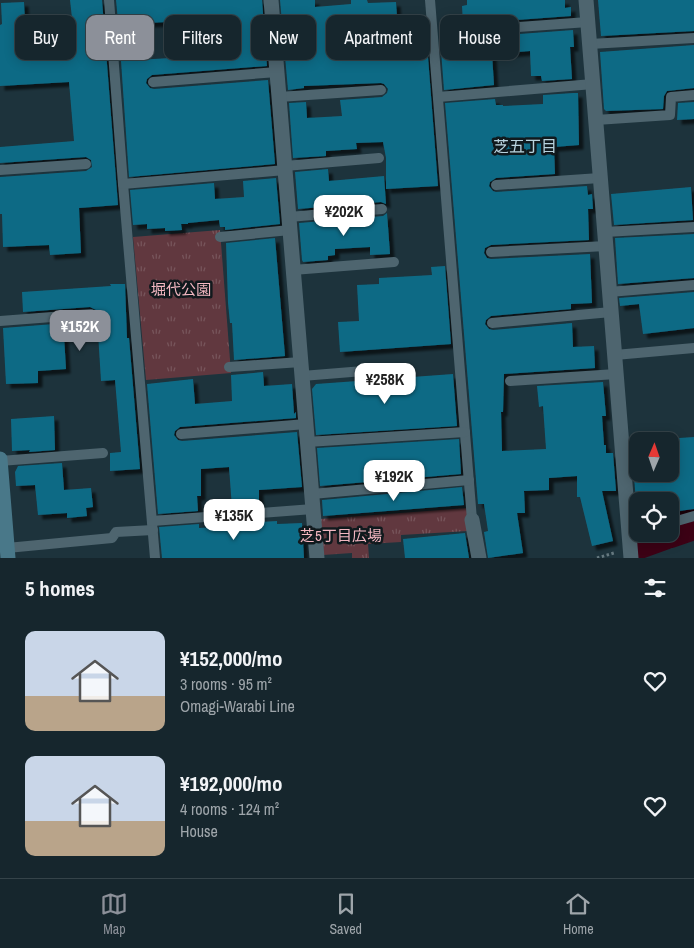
<!DOCTYPE html>
<meta charset="utf-8">
<style>
:root{--surface:#16262d;--page:#1f2e35;--text:#f1f3f6;--muted:#9ea5aa;--line:#354349;--accent:#8c9099}
body{margin:0;font-family:"Archivo Narrow","Noto Sans JP",sans-serif;background:var(--page);color:var(--text);height:100vh;display:flex;flex-direction:column;font-size:19px;white-space:nowrap}
*{box-sizing:border-box;margin:0}
p{font-size:16px;color:var(--muted)}
.icon{flex:none;width:28px;height:28px;fill:none;stroke:currentColor;stroke-width:2;stroke-linecap:round;stroke-linejoin:round}
.map{position:relative;height:558px;overflow:hidden}
.sheet{display:flex;flex-direction:column;background:var(--surface);flex:1}
.sheet>*{flex:none}
.hud{position:absolute;left:15px;top:15px;width:665px;height:45px;display:flex;gap:10px}
.needle{width:32px;rotate:2deg}
.controls{position:absolute;left:629px;top:432px;display:grid;gap:10px}
.controls a{display:grid;place-items:center;width:50px;height:50px;border-radius:10px;background:var(--surface);box-shadow:0 2px 12px #0003,0 0 0 1px var(--line);font-size:25px}
.price{position:absolute;translate:-50% -42px;padding:0 11px;border-radius:10px;background:#fff;color:#222;font-size:16px;line-height:32px;filter:drop-shadow(0 1px 2px #0008)}
.price::after{content:'';position:absolute;left:50%;top:30px;width:15px;height:11px;margin-left:-8px;background:inherit;clip-path:polygon(0 0,100% 0,50% 100%)}
.price.on{background:var(--accent);color:#fff}
ul{padding:0;list-style:none}
li{display:flex;align-items:center;gap:15px;height:125px;padding:0 25px}
li span{display:grid;place-items:center;flex:none;width:140px;height:100px;border-radius:10px;color:#555}
li>.icon{margin-inline-start:auto}
span .icon{width:60px;height:60px;fill:#fffc;stroke-width:1}
li b{font-size:21px}
h2{display:flex;justify-content:space-between;align-items:center;height:60px;padding:0 25px;font-size:21px}
.pill{padding:0 18px;border-radius:10px;background:var(--surface);box-shadow:0 2px 12px #0003,0 0 0 1px var(--line);font-size:18px;line-height:45px}
.pill.on{background:var(--accent);color:#fff}
.menu{display:flex;justify-content:space-around;align-items:center;height:70px;border-top:1px solid var(--line);background:var(--surface);font-size:14px;color:var(--muted)}
.menu a{display:grid;justify-items:center;gap:2px}
.menu .on{color:var(--accent)}
.map>svg:first-child{display:block}
</style>
<div class="map">
<svg width="694" height="558" viewBox="0 0 694 558">
<defs>
<pattern id="park-tufts" width="24" height="20" patternUnits="userSpaceOnUse" patternTransform="scale(1.25)"><rect width="24" height="20" fill="#61383f"/><path d="M3 7l-1-3M5 7V3M7 7l1-3M15 17l-1-3M17 17v-4M19 17l1-3" fill="none" stroke="#77555b"/></pattern>
<filter id="shadow"><feDropShadow dx="4.5" dy="4.5" stdDeviation="1" flood-color="#0009"/></filter>
</defs>
<rect width="100%" height="100%" fill="#1d333c"/>
<g fill="url(#park-tufts)">
<path d="M220,230L231,373L146,380L133,237Z"/>
<path d="M467,508L468,531L401,535V542L368,544L369,558H352V553L323,555L320,519Z"/>
</g>
<g fill="none" stroke-linecap="round" stroke-linejoin="round">
<g stroke="#3c0215" stroke-width="32">
<path d="M670,532L694,524"/>
<path d="M639,543L664,534"/>
</g>
</g>
<g fill="#106a85" filter="url(#shadow)">
<path d="M70,0H102L118,205L79,208L81,253L50,255L49,245L3,247L2,214H0V177L86,171L92,167L91,160L86,157L0,163V147L74,141L69,82L0,86V25L2,24L1,3L24,2L25,22L72,18Z"/>
<path d="M116,0H262L267,66L152,75L147,79L146,83L150,88L154,89L268,80L275,164L129,177L121,61L170,58L167,22L147,23L146,20L118,21Z"/>
<path d="M280,0H315V7L351,4V0H367L368,3L396,2L398,32L426,31L438,186L386,189V158L383,142L356,143L357,149L326,151V156L293,158L289,103L306,102L307,118L342,116L340,100L382,97L387,93L388,89L384,84L381,83L304,86V88L288,90Z"/>
<path d="M467,0H565V8L571,7V16L463,24L462,6L467,5Z"/>
<path d="M598,0H694V31L601,36Z"/>
<path d="M573,30L574,47H570L572,79L542,81L541,76H531L530,51L492,54L494,85L444,90L440,37L450,39Z"/>
<path d="M694,45V88L667,91L664,96L663,109L606,111L604,109L600,52Z"/>
<path d="M573,93H578L579,145L554,147L555,174L496,178L490,182L489,186L493,191L496,192L587,186L588,195L592,194L593,209H588L589,240L491,245L485,248L484,253L487,258L491,259L590,254L592,303L571,304V309L491,316L486,320L485,324L489,329L493,330L572,323L573,347L594,346L595,368L504,374L503,412H501L502,451L546,449L543,406L539,407L537,386L603,382L606,416H602L604,445H606V453H613L616,491H602L613,541L592,546L580,497H577V476L549,478V490L524,491L525,513H517L523,553L488,558L484,532L488,531L484,504H478L445,103L495,99L496,105H503V106L543,104V95Z"/>
<path d="M694,102V119L677,120L678,103Z"/>
<path d="M328,169L329,181L384,176L386,204L381,202L298,209L295,172Z"/>
<path d="M276,178L280,224L225,230V227H220L219,220L188,223V224H181L182,230L165,231V228L147,229V224L133,225L130,190L214,183L215,199L244,197L243,181Z"/>
<path d="M691,187L693,220L614,225L611,194Z"/>
<path d="M387,213L390,254L370,255V247L335,249V255L328,256V260L303,262L302,260L299,223L383,216Z"/>
<path d="M694,234V278L618,284L615,238Z"/>
<path d="M275,238L285,356L234,360L232,323H230L228,303L226,243Z"/>
<path d="M445,266L451,344L340,352L338,322L359,321L357,285L379,284V278L432,275L431,267Z"/>
<path d="M110,284H125L127,338H129L140,469L110,471V453L121,452L115,380L101,381L98,333L64,336L66,369L38,371V383L6,384L3,328L92,321L95,319L98,314L96,310L90,307L23,312L22,292L111,286Z"/>
<path d="M694,292V328L643,334L639,304L620,306L619,298Z"/>
<path d="M263,372L264,386L292,384L294,414L296,412V418L180,427L175,431L174,435L178,440L182,441L297,432L302,487L259,490V506L232,508L229,467L201,469V496H197L198,511L158,514L147,384L193,379L195,404L232,401L231,375Z"/>
<path d="M453,374L457,426L316,435L312,389L316,384Z"/>
<path d="M54,416L55,450L29,452L30,450L12,451L11,419Z"/>
<path d="M694,437V509L671,512L670,501H636L632,453H638V474H670V457L680,456L679,438Z"/>
<path d="M459,439L461,474L320,486L317,448Z"/>
<path d="M62,463L64,490L91,488L93,507L86,508L87,516L67,518V513L38,515L35,485L16,486L15,472L18,466Z"/>
<path d="M462,487L464,505L323,516L322,500Z"/>
<path d="M260,520V522L277,521V524L302,523L304,558H162L159,527L199,524V528L232,526V522Z"/>
<path d="M465,533L469,558H405L403,539Z"/>
</g>
<g fill="none" stroke-linecap="round" stroke-linejoin="round">
<path stroke="#65787f" stroke-width="3" stroke-dasharray="2.5 2.5" stroke-linecap="butt" d="M597,558L614,553"/>
<g stroke="#4e656f" stroke-width="10">
<path d="M109,0L123,184L155,558"/>
<path d="M430,0L472,520"/>
<path d="M450,32L588,22"/>
<path d="M590,44L694,38"/>
<path d="M153,82L277,72"/>
<path d="M279,97L381,90"/>
<path d="M438,97L593,84"/>
<path d="M596,120L670,115L671,97L694,95"/>
<path d="M285,166L379,158"/>
<path d="M0,170L86,164"/>
<path d="M123,184L285,170"/>
<path d="M496,185L600,178"/>
<path d="M289,217L382,209"/>
<path d="M605,232L694,227"/>
<path d="M220,237L290,230"/>
<path d="M491,252L606,246"/>
<path d="M293,270L394,262"/>
<path d="M609,292L694,285"/>
<path d="M0,321L91,314"/>
<path d="M492,323L611,312"/>
<path d="M615,355L694,348"/>
<path d="M229,367L301,362"/>
<path d="M302,376L376,370"/>
<path d="M510,381L616,374"/>
<path d="M181,434L306,424"/>
<path d="M307,442L465,432"/>
<path d="M0,461L103,453"/>
<path d="M312,494L469,480"/>
<path d="M152,521L313,509"/>
<path d="M670,523L694,516"/>
<path d="M7,548L112,538L116,532L153,530"/>
</g>
<g stroke="#4e656f" stroke-width="15">
<path d="M271,0L317,558"/>
<path d="M586,0L631,558"/>
<path d="M472,520L479,558"/>
</g>
<path stroke="#497889" stroke-width="15" d="M0,459L8,558"/>
</g>
<g text-anchor="middle" stroke-width="5" stroke-linejoin="round" paint-order="stroke">
<g font-size="15" fill="#f3b7c1" stroke="#10191d">
<text x="181" y="295">堀代公園</text>
<text x="341" y="541">芝5丁目広場</text>
</g>
<g font-size="16" fill="#b8d2dd" stroke="#10191d">
<text x="525" y="152">芝五丁目</text>
</g>
</g>
</svg>
<div class="controls">
<a><svg class="needle" viewBox="-14 -14 28 28"><path d="M0-13l5 13h-10z" fill="#e53935"/><path d="M0 13l5-13h-10z" fill="#9ea5aa"/></svg></a>
<a><svg class="icon" aria-label="locate" viewBox="0 0 24 24"><circle cx="12" cy="12" r="6"/><path d="M12 2v4M12 18v4M2 12h4M18 12h4"/></svg></a>
</div>
<b class="price" style="left:344px;top:237px">¥202K</b>
<b class="price on" style="left:80px;top:352px">¥152K</b>
<b class="price" style="left:385px;top:405px">¥258K</b>
<b class="price" style="left:394px;top:502px">¥192K</b>
<b class="price" style="left:234px;top:541px">¥135K</b>
<div class="hud">
<a class="pill">Buy</a>
<a class="pill on">Rent</a>
<a class="pill">Filters</a>
<a class="pill">New</a>
<a class="pill">Apartment</a>
<a class="pill">House</a>
</div>
</div>
<section class="sheet">
<h2>5 homes<svg class="icon" aria-label="filters" viewBox="0 0 24 24"><path d="M4 7h16M4 17h16"/><circle cx="9" cy="7" r="2"/><circle cx="15" cy="17" r="2"/></svg></h2>
<ul>
<li><span style="background:linear-gradient(#c9d6e8 65%,#b9a48a 0)"><svg class="icon" aria-label="home" viewBox="0 0 24 24"><path d="M3 11l9-7 9 7M6 9v11h12V9"/></svg></span><div><b>¥152,000/mo</b><p>3 rooms · 95 m²</p><p>Omagi-Warabi Line</p></div><svg class="icon" aria-label="heart" viewBox="0 0 24 24"><path d="M12 20l-8-8c-3-5 5-10 8-4 3-6 11-1 8 4z"/></svg></li>
<li><span style="background:linear-gradient(#c9d6e8 65%,#b9a48a 0)"><svg class="icon" aria-label="home" viewBox="0 0 24 24"><path d="M3 11l9-7 9 7M6 9v11h12V9"/></svg></span><div><b>¥192,000/mo</b><p>4 rooms · 124 m²</p><p>House</p></div><svg class="icon" aria-label="heart" viewBox="0 0 24 24"><path d="M12 20l-8-8c-3-5 5-10 8-4 3-6 11-1 8 4z"/></svg></li>
</ul>
</section>
<nav class="menu">
<a class="on"><svg class="icon" aria-label="map" viewBox="0 0 24 24"><path d="M3 6l6-2 6 2 6-2v14l-6 2-6-2-6 2zM9 4v14M15 6v14"/></svg>Map</a>
<a><svg class="icon" aria-label="saved" viewBox="0 0 24 24"><path d="M7 4h10v16l-5-4-5 4z"/></svg>Saved</a>
<a><svg class="icon" aria-label="home" viewBox="0 0 24 24"><path d="M3 11l9-7 9 7M6 9v11h12V9"/></svg>Home</a>
</nav>
